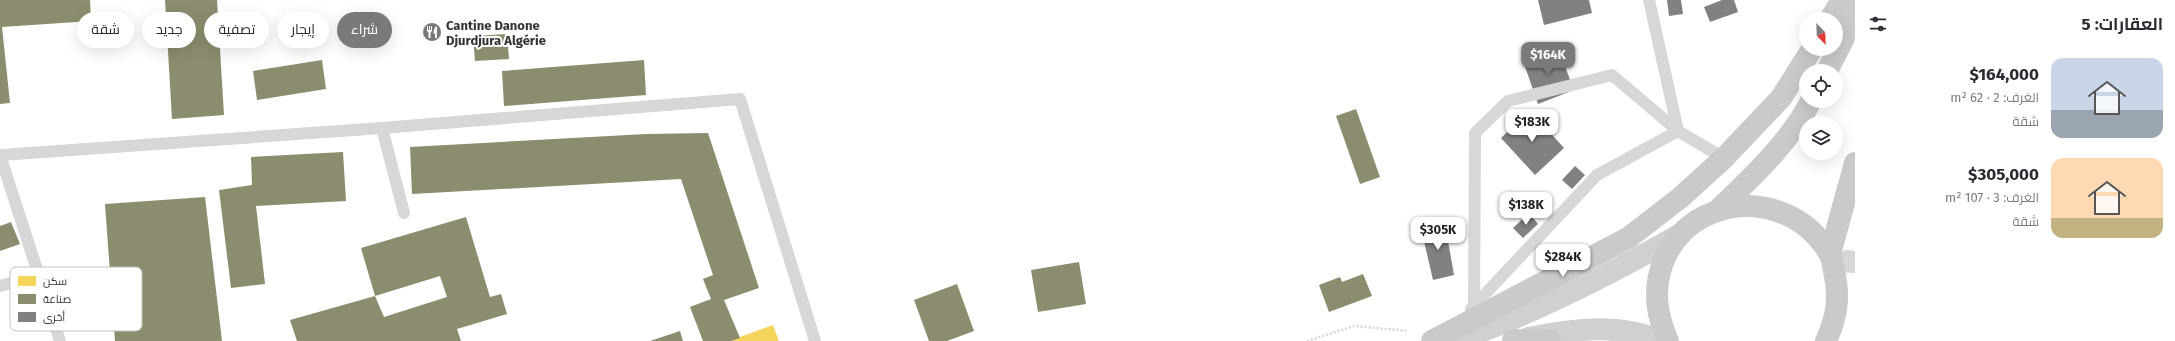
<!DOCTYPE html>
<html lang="ar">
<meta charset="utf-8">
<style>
:root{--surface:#fff;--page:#f7f7f7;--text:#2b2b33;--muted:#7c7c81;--accent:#7a7a7a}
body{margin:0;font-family:"Fira Sans",Cairo,sans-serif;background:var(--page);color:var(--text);direction:rtl;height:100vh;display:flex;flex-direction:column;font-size:15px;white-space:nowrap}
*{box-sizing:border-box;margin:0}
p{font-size:13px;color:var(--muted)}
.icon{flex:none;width:22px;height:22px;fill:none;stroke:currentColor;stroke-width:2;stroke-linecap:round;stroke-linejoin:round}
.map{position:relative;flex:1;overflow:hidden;direction:ltr}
.side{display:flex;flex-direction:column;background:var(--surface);width:320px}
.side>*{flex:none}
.top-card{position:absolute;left:12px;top:12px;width:380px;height:36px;direction:rtl;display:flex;gap:8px}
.needle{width:26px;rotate:157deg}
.fabs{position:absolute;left:1799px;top:12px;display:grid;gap:8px}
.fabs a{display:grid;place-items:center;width:44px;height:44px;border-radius:50%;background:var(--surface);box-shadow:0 4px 16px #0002;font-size:20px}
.price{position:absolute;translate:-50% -34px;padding:0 9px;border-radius:8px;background:#fff;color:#222;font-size:13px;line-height:26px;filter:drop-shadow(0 1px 2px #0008)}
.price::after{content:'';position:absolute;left:50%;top:24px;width:12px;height:9px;margin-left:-6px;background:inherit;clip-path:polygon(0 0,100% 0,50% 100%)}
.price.selected{background:var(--accent);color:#fff}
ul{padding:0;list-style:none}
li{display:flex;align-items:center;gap:12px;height:100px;padding:0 12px}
li span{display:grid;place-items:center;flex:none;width:112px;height:80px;border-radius:12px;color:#555}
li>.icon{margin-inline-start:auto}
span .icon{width:48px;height:48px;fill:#fffc;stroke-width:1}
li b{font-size:17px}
h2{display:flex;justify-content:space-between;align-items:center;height:48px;padding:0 12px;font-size:17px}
.tag{padding:0 14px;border-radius:18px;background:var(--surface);box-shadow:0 4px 16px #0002;font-size:14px;line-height:36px}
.tag.selected{background:var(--accent);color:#fff}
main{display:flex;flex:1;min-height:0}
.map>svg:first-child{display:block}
</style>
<main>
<section class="side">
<h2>العقارات: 5<svg class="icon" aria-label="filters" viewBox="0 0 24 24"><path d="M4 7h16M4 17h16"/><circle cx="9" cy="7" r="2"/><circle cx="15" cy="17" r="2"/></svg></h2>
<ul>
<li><span style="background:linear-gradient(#c9d6e8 65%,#9aa5b1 0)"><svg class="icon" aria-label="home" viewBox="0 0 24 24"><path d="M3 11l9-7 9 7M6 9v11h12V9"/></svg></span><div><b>$164,000</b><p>الغرف: 2 · 62 m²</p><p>شقة</p></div></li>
<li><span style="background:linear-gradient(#ffd9b3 75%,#c2b280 0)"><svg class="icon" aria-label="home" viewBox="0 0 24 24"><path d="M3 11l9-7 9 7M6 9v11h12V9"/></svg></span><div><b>$305,000</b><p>الغرف: 3 · 107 m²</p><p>شقة</p></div></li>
</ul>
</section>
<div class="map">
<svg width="1855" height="341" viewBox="0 0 1855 341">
<rect width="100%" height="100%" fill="#fff"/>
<path fill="#f6d55c" d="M773,325L779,341H729Z"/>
<g fill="#8c8c6e">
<path d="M0,0H90L91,21L2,27L10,103L0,104Z"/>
<path d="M165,0H217L224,115L172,119Z"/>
<path d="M507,34L509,59L475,61L473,36Z"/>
<path d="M322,60L326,89L257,100L253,71Z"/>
<path d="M644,60L646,95L504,106L502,71Z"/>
<path d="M1356,109L1380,177L1360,184L1336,116Z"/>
<path d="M708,133L759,288L724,300L740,338L731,341H703L690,307L711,299L703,279L713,275L681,179L412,194L410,147L646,134Z"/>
<path d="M343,152L346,201L256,206L265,284L231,288L219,190L252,185L251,157Z"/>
<path d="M205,197L222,341H115L105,204Z"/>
<path d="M466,217L490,297L501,294L507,314L457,329L461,341H297L290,320L375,296L384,317L447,297L440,276L375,296L361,248Z"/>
<path d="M11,222L20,244L0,251V226Z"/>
<path d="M1079,262L1086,304L1038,312L1031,270Z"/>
<path d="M1363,274L1372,296L1329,312L1319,285L1340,277L1342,282Z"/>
<path d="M957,284L974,331L947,341H929L914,300Z"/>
<path d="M680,331L683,341H650Z"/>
</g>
<g fill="#818181">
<path d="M1538,0H1589L1592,13L1544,25Z"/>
<path d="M1667,0H1681L1683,14L1669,16Z"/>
<path d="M1722,0H1734L1738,12L1710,22L1704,7Z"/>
<path d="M1558,48L1574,90L1538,104L1523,61Z"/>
<path d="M1530,110L1564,148L1535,175L1501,138Z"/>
<path d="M1575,166L1585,175L1572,189L1562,180Z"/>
<path d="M1529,213L1538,224L1523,238L1513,228Z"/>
<path d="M1445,224L1454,275L1433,280L1421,228Z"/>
</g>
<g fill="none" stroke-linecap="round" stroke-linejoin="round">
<path stroke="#d6d6d6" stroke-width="2.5" stroke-dasharray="2 2" stroke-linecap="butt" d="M1307,341L1354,326L1408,331"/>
<g stroke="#d7d7d7" stroke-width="12">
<path d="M1649,0L1678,131"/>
<path d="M382,128L404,213"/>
<path d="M0,155L60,341"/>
<path d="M1,155L382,128L740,99L815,341"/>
<path d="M0,286L40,274"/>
<path d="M1474,307L1475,133L1508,101L1612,75L1678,131"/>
<path d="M1471,309L1597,175L1678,131L1724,158"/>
</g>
<path stroke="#d7d7d7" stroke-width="22" d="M1833,266L1847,261L1855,262"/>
<g stroke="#d0d0d0" stroke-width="22">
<path d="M1528,338C1572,329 1619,323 1661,341"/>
<path d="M1456,341C1534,313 1607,276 1679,235"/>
</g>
<g stroke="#cacaca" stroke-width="22">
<path d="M1830,19L1842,0"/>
<path d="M1827,71L1843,40L1855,3"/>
<path d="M1718,210C1752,177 1789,143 1811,101"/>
<path d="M1830,254L1855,163"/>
<path d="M1513,340L1550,341"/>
<path d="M1432,341L1628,238L1680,198L1724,158L1781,98L1812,49"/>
<path d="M1668,341C1657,316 1653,292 1662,265C1670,243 1685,226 1705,216C1750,194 1803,210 1829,253C1832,258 1833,265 1834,271C1840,297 1837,317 1826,341"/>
</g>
</g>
<defs>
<symbol id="restaurant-disc" viewBox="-11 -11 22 22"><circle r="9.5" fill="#7a7a7a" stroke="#fff"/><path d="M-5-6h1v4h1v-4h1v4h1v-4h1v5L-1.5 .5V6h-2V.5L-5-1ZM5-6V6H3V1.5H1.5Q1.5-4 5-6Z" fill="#fff"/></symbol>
</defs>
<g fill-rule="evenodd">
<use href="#restaurant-disc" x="421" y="21" width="22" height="22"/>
</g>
<g text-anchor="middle" stroke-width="4" stroke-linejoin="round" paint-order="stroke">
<g font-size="13" font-weight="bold" fill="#333" stroke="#fff" text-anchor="start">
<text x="446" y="30">Cantine Danone<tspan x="446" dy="15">Djurdjura Algérie</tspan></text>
</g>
</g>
<rect x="10" y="267" width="132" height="64" rx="6" fill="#fff" stroke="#c2c2c2" stroke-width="1"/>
<rect x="18" y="276" width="18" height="10" fill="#f6d55c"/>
<rect x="18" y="294" width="18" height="10" fill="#8c8c6e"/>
<rect x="18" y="312" width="18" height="10" fill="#818181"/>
<g font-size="11" fill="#333">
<text x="43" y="285">سكن</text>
<text x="43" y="303">صناعة</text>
<text x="43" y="321">أخرى</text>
</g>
</svg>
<div class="fabs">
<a><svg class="needle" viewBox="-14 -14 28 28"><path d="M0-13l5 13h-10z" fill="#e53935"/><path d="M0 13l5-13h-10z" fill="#7c7c81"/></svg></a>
<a><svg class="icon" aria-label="locate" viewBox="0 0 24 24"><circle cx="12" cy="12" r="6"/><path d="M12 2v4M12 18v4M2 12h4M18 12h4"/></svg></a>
<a><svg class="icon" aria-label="layers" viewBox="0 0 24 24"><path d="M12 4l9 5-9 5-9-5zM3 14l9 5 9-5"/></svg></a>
</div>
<b class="price selected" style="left:1548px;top:76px">$164K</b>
<b class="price" style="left:1532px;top:143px">$183K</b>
<b class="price" style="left:1526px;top:226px">$138K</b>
<b class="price" style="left:1438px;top:251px">$305K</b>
<b class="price" style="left:1563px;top:278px">$284K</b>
<div class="top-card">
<a class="tag selected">شراء</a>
<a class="tag">إيجار</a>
<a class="tag">تصفية</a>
<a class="tag">جديد</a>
<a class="tag">شقة</a>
</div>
</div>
</main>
